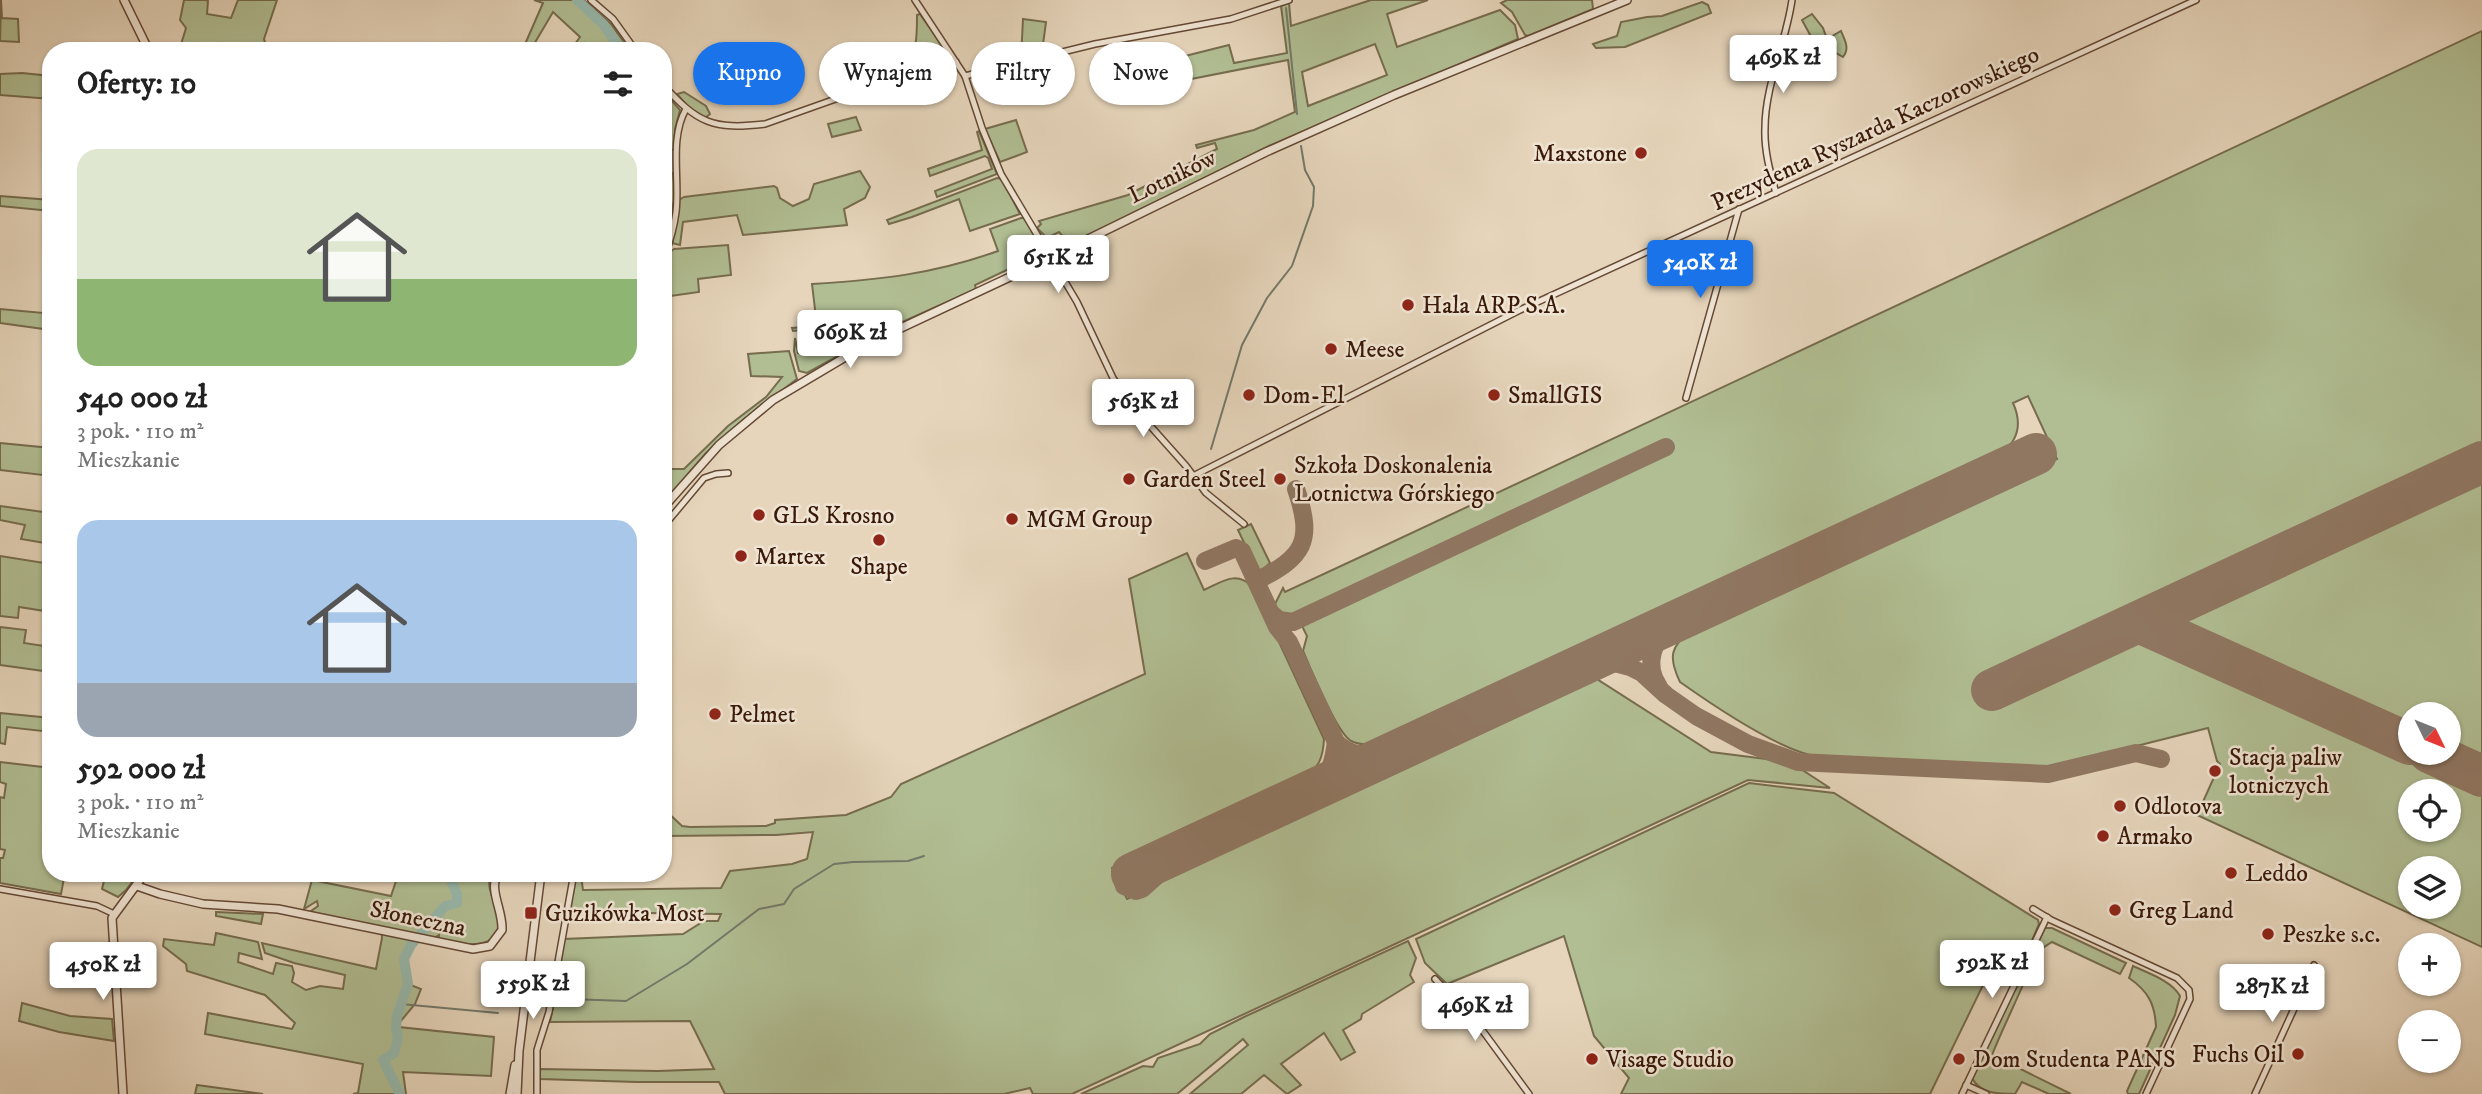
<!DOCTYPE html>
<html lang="pl">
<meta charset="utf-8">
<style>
:root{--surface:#fff;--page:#f6f6f6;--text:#222;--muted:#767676;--accent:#1a73e8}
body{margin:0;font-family:"IM FELL DW Pica",serif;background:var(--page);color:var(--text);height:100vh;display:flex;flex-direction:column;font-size:26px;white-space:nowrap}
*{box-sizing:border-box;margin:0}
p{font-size:23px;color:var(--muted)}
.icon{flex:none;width:38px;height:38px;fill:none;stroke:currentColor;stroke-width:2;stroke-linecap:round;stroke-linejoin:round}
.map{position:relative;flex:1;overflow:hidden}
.panel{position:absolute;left:42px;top:42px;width:630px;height:840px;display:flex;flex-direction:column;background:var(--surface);border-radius:28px;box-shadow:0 2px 5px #0004}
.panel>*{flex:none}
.top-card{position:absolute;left:693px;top:42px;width:665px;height:63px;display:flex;gap:14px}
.needle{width:46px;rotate:133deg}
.controls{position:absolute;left:2398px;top:702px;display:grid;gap:14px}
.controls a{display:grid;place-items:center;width:63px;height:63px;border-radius:50%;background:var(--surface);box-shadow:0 2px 5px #0004;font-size:35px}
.price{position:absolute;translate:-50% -60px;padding:0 16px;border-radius:7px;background:#fff;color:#222;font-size:23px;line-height:46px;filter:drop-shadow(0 2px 4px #0008)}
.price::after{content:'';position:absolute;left:50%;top:42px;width:21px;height:16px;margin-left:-10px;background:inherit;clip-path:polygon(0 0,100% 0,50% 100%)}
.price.active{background:var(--accent);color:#fff}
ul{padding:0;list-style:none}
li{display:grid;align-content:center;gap:14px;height:371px;padding:0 35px}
li span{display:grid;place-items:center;height:217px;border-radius:21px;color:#555}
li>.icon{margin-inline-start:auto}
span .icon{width:126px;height:126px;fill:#fffc;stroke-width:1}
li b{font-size:30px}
h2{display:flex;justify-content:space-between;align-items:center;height:84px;padding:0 35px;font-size:30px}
.tag{padding:0 24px;border-radius:32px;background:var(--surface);box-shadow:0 2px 5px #0004;font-size:24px;line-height:63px}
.tag.active{background:var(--accent);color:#fff}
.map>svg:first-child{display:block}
</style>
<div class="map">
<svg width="2482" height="1094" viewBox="0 0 2482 1094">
<rect width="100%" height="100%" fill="#e6d5bb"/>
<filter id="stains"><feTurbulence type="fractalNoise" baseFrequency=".00286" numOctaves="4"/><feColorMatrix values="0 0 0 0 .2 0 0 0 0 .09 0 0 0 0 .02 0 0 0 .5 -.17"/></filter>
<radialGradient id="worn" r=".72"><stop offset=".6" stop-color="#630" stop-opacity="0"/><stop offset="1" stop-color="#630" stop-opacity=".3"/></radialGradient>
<g fill="#b1be93" stroke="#766c4e" stroke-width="2" fill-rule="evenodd">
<path d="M1,0L2,18L18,19L19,42L0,41Z"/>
<path d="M184,0H206L208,1L207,14L231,18L238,0H277L264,39L267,49L275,51H179L186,28L180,20Z"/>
<path d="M534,0H584L611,24L630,51H594L585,43L580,51H570L580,37L553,12L530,51H522L543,3Z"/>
<path d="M1371,0H1428L1387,14L1397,47L1500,10L1515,25L1518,39L1269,146L1067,246L1065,242L1067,241L1059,232L1047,238L1037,228L1041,224L1039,221L1128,195L1217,149L1215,143L1197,148L1196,145L1254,130L1295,112L1288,60L1176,82L1173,59L1229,45L1234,63L1287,53L1281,6L1289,3L1291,26ZM1375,44L1387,75L1308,106L1302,72Z"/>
<path d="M1507,0H1592L1593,9L1528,36L1525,35L1512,12L1501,3Z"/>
<path d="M1702,2L1708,5L1711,13L1625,47L1596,48L1593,44L1617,36L1621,22L1647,17L1662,16Z"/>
<path d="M920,14L951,57L898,74L896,73C917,47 917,50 917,15Z"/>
<path d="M1812,14L1823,28L1827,39L1841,31C1845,41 1850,48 1843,57L1834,52L1808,71L1784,78L1781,76L1791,43H1802L1789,58L1794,70L1812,63L1810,53L1819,51L1802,20Z"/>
<path d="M1023,19L1046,22L1042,52L1021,58Z"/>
<path d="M2482,31V947L2197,815L2220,764L2217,761L2208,728L2057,766L2034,768L1819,757C1780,751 1714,706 1680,682C1668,657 1670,646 1693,629L2057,459L2028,396L2013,403C2023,425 2017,443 1998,456L1378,744C1369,745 1359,745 1351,741C1336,732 1311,669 1303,651L1307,636L1301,624L1669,450L1664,443L1293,616C1284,616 1278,613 1275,604L1283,588L1285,592L1369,553ZM2448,714V752H2410V714ZM2448,791V830H2410V791ZM2448,868V906H2410V868Z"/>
<path d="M22,73L51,76V99L0,95V74Z"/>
<path d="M663,91L680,110L675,129L674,150H663Z"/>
<path d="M684,92L706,106L710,114L705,118L689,108L677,94Z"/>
<path d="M856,117L861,130L832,137L828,124Z"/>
<path d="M1016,120L1027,152L1000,162L985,129Z"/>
<path d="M979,131L997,174L937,197L935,191L992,169L988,158L985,156L930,176L928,169L982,150L977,132Z"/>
<path d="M860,171L870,187L865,198L844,209L847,225L743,235L737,215L683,222L680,245L672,243L679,200L684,197L774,186L777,188L780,198L793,206L809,199L814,184Z"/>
<path d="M663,173H673L675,194L670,225L663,226Z"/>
<path d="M997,178L1002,179L1020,214L970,231L959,199L912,217L889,224L887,220Z"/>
<path d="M0,196L51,200V211L0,206Z"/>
<path d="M1021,218H1024L1034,234L1036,243L1025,249L1028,260L975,285L976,289L889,328L807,373L799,371L794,351L795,338L798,353L837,350L885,324H864L793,331L792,328L817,326L812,284C879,280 934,274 998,251L990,229Z"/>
<path d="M728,245L731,275L698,279L699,292L663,297C663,281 659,258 674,249Z"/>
<path d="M45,303H51V330L0,323V309L43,313Z"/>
<path d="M789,351L797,379L743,420L706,453L663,503V469H684L728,426L766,397L782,377L751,376L748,354Z"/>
<path d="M0,443L51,448V476L0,470Z"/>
<path d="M0,506L51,513V544L21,539L25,525L0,520Z"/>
<path d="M1251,524L1270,563L1260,572H1258L1238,530Z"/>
<path d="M1187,553L1204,590C1224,581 1236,570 1254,588L1324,739C1323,758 1319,767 1304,779L1112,868L1127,899L1152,888L1173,870L1592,676L1711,752L1790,762L1830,788L1748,780L1072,1094H1033L1030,1088L1004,1094H725L719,1082H637L540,1079V1069L658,1071L714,1069L690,1021L550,1022L558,982L564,939L683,934L704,921H718L721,914L569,912L576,873H583L581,876L583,890L721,888L730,871L792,864L807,859L813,832L776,835L663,836V808L682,826L690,827L766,826L775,823V820L846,815L891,797L901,784L1145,674L1129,579Z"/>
<path d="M0,556L51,564V612L19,607L18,618L0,616Z"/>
<path d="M0,627L26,630L24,643L51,647V672L0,665Z"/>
<path d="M0,713L51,718V732L7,727L5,744L0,743Z"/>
<path d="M0,762L51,768V873H65L61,894L0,883V858H3L5,850L0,849V797L4,798L6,784L0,782Z"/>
<path d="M1749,783L1834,793L2038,920L2039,924L2026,955L2003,944L1930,1094H1621L1629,1078L1594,1036L1564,936L1447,984L1425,963L1416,939Z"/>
<path d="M106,873H139L126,890L118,897L102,889Z"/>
<path d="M378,873H491C485,890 496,900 498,916C504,954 460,944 439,940V935L434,938L423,935C404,950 406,963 408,984L421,989L415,1004L400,1022L399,1027L494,1037L491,1076L403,1072L406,1094H353L358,1093L363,1064L205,1034L208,1013L292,1029L295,1023L265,995L187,971L186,964L163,946L164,939L214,945L216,933L258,942L262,959L239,953L238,962L273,974L276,963L292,966L294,973L292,982L306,990L320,986L343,989L345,975L294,963L265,953L262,943L376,969L382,938L381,927L314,913L311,911L318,906L317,901L304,909L312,880L391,896L397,878Z"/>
<path d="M216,912L263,914L261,924L216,916Z"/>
<path d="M2045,928H2052L2126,963L2120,974L2052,942L2038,951L2035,958L2032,954Z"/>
<path d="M1408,941L1416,958L1410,975L1414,982L1362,1014L1361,1019L1343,1030L1355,1052L1341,1060L1324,1033L1281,1064L1301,1085L1287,1094L1264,1075L1241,1094H1190L1248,1045L1243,1039L1177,1094H1081L1143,1066L1153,1067L1158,1058L1200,1044L1210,1034L1244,1017Z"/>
<path d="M2027,964L2031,966C2019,996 2004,1025 1992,1055L2071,1094H2049L2022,1082L2015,1094C1999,1094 1980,1094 1972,1078Z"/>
<path d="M2133,966C2148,973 2172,981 2180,996L2175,1015L2139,1094H2128L2127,1091L2156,1027C2155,1004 2148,991 2129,978Z"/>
<path d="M22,1003L70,1016L112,1019L114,1041L59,1032L19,1021Z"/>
<path d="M197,1085L263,1094H195Z"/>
</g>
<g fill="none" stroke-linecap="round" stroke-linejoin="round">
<g stroke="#72796b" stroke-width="2">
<path d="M1286,8L1297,114"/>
<path d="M1211,449L1242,345L1267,298L1292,266L1313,206L1314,187L1305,170L1301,146"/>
<path d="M401,1004L498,1013"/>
<path d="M554,1004L560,1000L569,999L626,1001L687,964L759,909L784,904L794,889L834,864L853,862L908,861L924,856"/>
</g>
<g stroke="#97b9ad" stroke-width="10">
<path d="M577,0L603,24L622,51"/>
<path d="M400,1094L383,1060L394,1053L398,1038L396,1028L397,1016L408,984L404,959L411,945L445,906L457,903V894L448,873"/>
</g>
<g stroke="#907762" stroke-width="18">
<path d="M1205,561L1236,548L1242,551L1277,627L1289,642L1336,742C1351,757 1367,756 1387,756"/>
<path d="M1256,581C1304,557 1314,542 1296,489"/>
<path d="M1271,613L1279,620L1293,622L1666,447"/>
<path d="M1588,662L1603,660L1630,667L1642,673L1666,695L1696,716L1748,744L1798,762L2048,774L2136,753L2161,759"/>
<path d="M1659,687C1643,664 1654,640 1672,623"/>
<path d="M1309,792C1330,773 1332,770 1336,742"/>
<path d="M1161,861L1125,866L1120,872L1124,886L1136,891L1142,889L1188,848"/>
</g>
<g stroke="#907762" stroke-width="42">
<path d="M2139,622L2410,744"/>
<path d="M1992,690L2482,462"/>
<path d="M2429,752L2482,776"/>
<path d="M1132,874L2036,454"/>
</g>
<defs>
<g id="minor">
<path d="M591,0L613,19L636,51"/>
<path d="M915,0L965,76L982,128L1001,174L1077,302L1113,378L1128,401L1186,466L1206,493L1244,524"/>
<path d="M965,76L1095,44L1231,19L1289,0"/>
<path d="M663,85C698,123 712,130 765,124L892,79L956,62"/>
<path d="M1776,193C1770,172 1764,150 1765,128C1765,85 1786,43 1792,0"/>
<path d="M1027,257L1064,239"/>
<path d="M663,259C669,245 674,228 676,212C680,179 669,139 686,109"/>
<path d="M1686,398L1739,209"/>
<path d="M1193,476L1520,310L2196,0"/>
<path d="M663,527L704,478L716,474L728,473"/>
<path d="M0,889L97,906L114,914"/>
<path d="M2033,909L2051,920L2177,978L2189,990L2190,999L2146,1094"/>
<path d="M1435,979L1477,1023L1529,1094"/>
<path d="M1966,1085L1986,1094"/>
<path d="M537,1094V1050L549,1012L574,873"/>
<path d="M1962,1094L2047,917"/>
<path d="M2255,1094L2314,965"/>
</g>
<g id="tertiary">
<path d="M124,0L149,51"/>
<path d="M663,508L719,445L773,400L869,343L1027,269L1266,152L1394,95L1627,0"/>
<path d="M137,886L160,894L203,904L278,909L473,949L490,946L502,930C503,910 489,892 497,873"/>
<path d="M123,1094L112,918L145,873"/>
<path d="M510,1094L515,1065"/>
<path d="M517,1094L519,1051L541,873"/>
</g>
</defs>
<use href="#minor" stroke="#654835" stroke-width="8"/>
<use href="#tertiary" stroke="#654835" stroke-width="10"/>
<use href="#minor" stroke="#efe4d3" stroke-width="5"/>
<use href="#tertiary" stroke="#efe4d3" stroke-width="7"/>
</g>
<g fill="#8f2418" stroke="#efe4d3" stroke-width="2.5">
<circle cx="1641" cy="153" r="7"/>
<circle cx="1408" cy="305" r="7"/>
<circle cx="1331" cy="349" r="7"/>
<circle cx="1249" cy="395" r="7"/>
<circle cx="1494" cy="395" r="7"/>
<circle cx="1129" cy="479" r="7"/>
<circle cx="1280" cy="479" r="7"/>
<circle cx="759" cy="515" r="7"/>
<circle cx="1012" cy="519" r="7"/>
<circle cx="879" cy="540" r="7"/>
<circle cx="741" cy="556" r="7"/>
<circle cx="715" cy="714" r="7"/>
<circle cx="2215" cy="771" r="7"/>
<circle cx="2120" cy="806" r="7"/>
<circle cx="2103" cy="836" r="7"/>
<circle cx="2231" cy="873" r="7"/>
<circle cx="2115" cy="910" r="7"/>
<rect x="524" y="906" width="14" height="14" rx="3.5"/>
<circle cx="2268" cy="934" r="7"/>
<circle cx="2298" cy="1054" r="7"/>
<circle cx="1592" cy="1059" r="7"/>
<circle cx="1959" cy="1059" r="7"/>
</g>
<g text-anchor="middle" stroke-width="5" stroke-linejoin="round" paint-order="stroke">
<g font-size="24" fill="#3a1908" stroke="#efe4d3">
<text transform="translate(1875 128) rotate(-25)" y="8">Prezydenta Ryszarda Kaczorowskiego</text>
<text transform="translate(1172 176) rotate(-26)" y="8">Lotników</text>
<text transform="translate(418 918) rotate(12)" y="8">Słoneczna</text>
</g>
<g font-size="24" fill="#3a1908" stroke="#efe4d3" text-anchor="start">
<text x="1627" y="161" text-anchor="end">Maxstone</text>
<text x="1422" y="313">Hala ARP S.A.</text>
<text x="1345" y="357">Meese</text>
<text x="1263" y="403">Dom-El</text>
<text x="1508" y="403">SmallGIS</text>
<text x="1294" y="473">Szkoła Doskonalenia<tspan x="1294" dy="28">Lotnictwa Górskiego</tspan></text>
<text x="1143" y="487">Garden Steel</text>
<text x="773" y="523">GLS Krosno</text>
<text x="1026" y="527">MGM Group</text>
<text x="755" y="564">Martex</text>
<text x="879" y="574" text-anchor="middle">Shape</text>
<text x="729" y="722">Pelmet</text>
<text x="2229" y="765">Stacja paliw<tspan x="2229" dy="28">lotniczych</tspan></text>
<text x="2134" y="814">Odlotova</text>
<text x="2117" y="844">Armako</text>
<text x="2245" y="881">Leddo</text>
<text x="2129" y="918">Greg Land</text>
<text x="545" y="921">Guzikówka Most</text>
<text x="2282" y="942">Peszke s.c.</text>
<text x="2284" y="1062" text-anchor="end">Fuchs Oil</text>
<text x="1606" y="1067">Visage Studio</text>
<text x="1973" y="1067">Dom Studenta PANS</text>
</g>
</g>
<rect width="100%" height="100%" filter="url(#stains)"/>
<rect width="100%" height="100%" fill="url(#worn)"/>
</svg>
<div class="controls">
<a><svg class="needle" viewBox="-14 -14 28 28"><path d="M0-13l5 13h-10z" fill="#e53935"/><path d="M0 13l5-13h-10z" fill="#767676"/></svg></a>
<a><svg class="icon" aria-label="locate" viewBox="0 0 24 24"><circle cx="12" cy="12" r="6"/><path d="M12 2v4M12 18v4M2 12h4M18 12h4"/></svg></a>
<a><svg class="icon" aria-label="layers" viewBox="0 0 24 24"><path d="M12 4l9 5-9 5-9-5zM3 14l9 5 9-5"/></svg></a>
<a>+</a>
<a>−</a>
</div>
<b class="price" style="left:1783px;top:95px">469K zł</b>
<b class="price" style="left:1058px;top:295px">651K zł</b>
<b class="price active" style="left:1700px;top:300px">540K zł</b>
<b class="price" style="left:850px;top:370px">669K zł</b>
<b class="price" style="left:1143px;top:439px">563K zł</b>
<b class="price" style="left:1992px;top:1000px">592K zł</b>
<b class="price" style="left:103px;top:1002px">450K zł</b>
<b class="price" style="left:533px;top:1021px">559K zł</b>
<b class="price" style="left:2272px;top:1024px">287K zł</b>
<b class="price" style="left:1475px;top:1043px">469K zł</b>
<div class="top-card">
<a class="tag active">Kupno</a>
<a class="tag">Wynajem</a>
<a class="tag">Filtry</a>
<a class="tag">Nowe</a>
</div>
<section class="panel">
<h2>Oferty: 10<svg class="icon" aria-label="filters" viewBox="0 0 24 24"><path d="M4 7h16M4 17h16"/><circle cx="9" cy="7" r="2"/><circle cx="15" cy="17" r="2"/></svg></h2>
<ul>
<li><span style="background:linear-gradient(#dfe7d0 60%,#8fb573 0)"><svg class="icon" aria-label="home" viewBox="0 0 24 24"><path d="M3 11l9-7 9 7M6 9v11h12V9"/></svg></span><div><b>540 000 zł</b><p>3 pok. · 110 m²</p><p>Mieszkanie</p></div></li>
<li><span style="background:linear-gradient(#a9c7e8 75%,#9aa5b1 0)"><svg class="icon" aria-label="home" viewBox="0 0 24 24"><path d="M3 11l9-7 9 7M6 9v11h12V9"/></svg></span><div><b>592 000 zł</b><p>3 pok. · 110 m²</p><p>Mieszkanie</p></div></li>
</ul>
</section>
</div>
